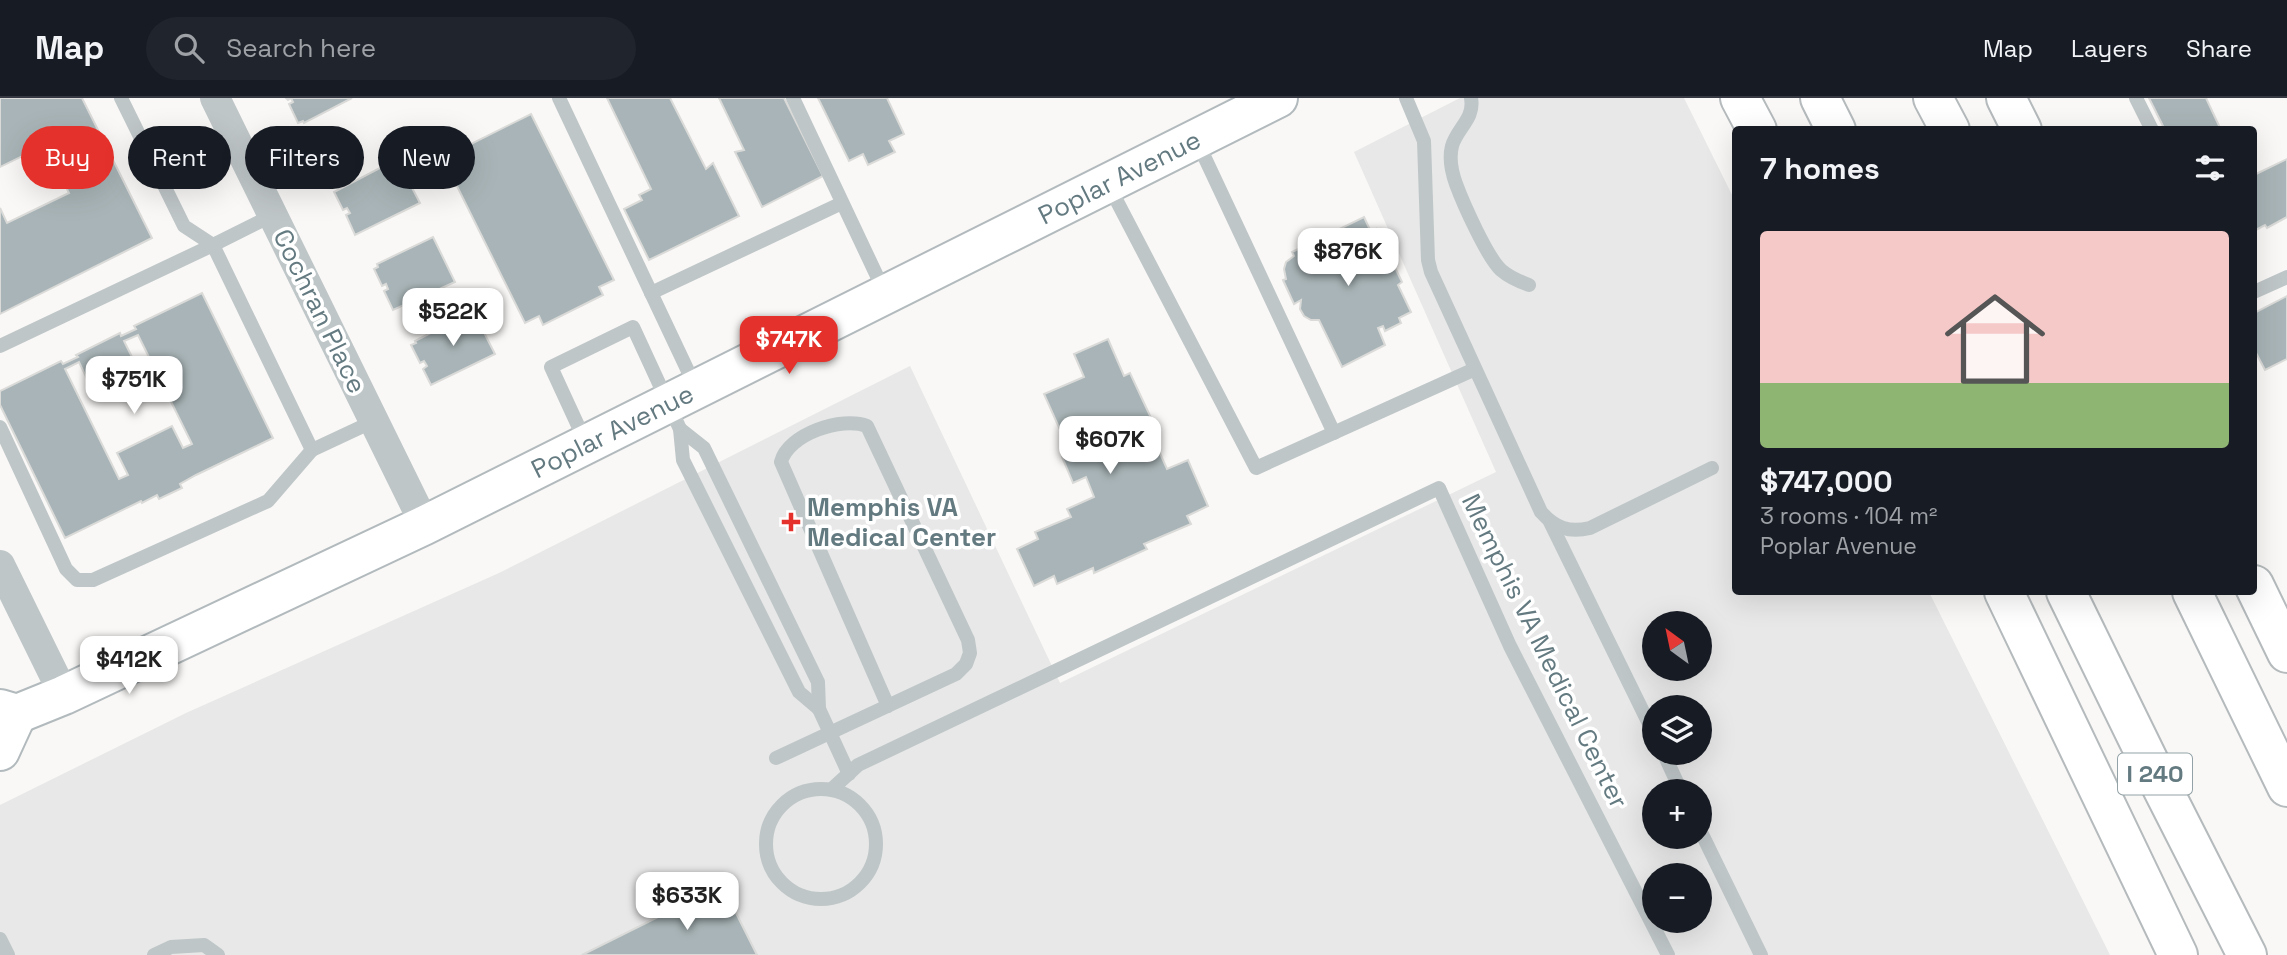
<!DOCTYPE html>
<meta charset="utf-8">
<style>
:root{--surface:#171b24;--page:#20242c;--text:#f1f3f6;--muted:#9ea1a6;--line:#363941;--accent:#e4312b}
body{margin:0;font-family:"Space Grotesk",sans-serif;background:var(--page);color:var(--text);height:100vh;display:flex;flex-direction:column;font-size:26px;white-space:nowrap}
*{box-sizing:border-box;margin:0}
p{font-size:23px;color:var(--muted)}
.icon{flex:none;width:38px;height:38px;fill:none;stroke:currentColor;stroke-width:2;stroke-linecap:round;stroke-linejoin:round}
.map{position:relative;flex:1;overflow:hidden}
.sheet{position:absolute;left:1732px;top:28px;width:525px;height:469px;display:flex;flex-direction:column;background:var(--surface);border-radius:7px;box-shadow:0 7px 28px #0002}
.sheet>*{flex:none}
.hud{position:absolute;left:21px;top:28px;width:665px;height:63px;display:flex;gap:14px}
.needle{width:46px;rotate:327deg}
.controls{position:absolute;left:1642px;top:513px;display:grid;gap:14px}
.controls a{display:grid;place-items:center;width:70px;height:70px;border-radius:50%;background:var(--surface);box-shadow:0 7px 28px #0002;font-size:35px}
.price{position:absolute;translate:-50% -60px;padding:0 16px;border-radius:14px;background:#fff;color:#222;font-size:23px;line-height:46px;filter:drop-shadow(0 2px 4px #0008)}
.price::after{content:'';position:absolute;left:50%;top:42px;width:21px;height:16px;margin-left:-10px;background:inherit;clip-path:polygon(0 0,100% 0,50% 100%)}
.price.active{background:var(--accent);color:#fff}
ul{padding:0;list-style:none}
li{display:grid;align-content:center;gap:14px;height:371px;padding:0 28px}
li span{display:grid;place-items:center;height:217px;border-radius:7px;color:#555}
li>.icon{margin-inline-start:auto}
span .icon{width:126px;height:126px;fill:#fffc;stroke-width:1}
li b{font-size:30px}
h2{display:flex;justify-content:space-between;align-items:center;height:84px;padding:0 28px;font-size:30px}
.tag{padding:0 24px;border-radius:32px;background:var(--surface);box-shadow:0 7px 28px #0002;font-size:24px;line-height:63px}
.tag.active{background:var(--accent);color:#fff}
header{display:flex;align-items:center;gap:42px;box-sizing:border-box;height:98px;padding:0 35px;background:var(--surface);border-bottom:2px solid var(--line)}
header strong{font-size:33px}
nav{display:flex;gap:38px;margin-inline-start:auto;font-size:24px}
.search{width:490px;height:63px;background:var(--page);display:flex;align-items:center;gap:18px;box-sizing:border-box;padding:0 24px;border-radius:38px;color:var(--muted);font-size:26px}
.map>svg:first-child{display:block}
</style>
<header>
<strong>Map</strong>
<div class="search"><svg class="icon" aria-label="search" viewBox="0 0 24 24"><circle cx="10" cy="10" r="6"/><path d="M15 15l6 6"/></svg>Search here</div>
<nav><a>Map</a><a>Layers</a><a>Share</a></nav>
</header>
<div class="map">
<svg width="2287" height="857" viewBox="0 0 2287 857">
<rect width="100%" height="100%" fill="#f9f8f6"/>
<path fill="#e7e8e7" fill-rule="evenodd" d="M1460,0H1684L1736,105V494H1929L2110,857H0V707L186,615L499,475L910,268L1060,585L1496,374L1354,54ZM1654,525H1699V570H1654ZM1654,609H1699V654H1654ZM1654,693H1699V738H1654ZM1654,777H1699V822H1654Z"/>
<g fill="#a8b4b7" stroke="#dadad8" stroke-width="2" fill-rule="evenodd">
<path d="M0,0H82L152,140L0,216V110L7,125L69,95L45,47L0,69Z"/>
<path d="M286,0H352L304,25L303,23L298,25L289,6L293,4L291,0L288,2Z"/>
<path d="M607,0H670L706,71L713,65L739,118L649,162L624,111L642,102L639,97L651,91Z"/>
<path d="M719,0H784L823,78L762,109L735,54L744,52Z"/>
<path d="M818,0H887L904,36L889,43L895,54L868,67L863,56L849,63Z"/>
<path d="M2149,0H2206L2221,32H2165Z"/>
<path d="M531,16L614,182L599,189L603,197L543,227L539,218L525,225L443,60Z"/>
<path d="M397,61L420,105L355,137L346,117L350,115L347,110L343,112L334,94Z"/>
<path d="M2287,61V119L2267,130L2265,127L2254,133V77Z"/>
<path d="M1364,119L1371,134L1376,131L1377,134L1387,137L1394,151L1390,159L1402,184L1398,187L1411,214L1399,220L1401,225L1385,233L1383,228L1378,230L1385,247L1342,269L1319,222H1311L1304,218L1300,211L1301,202L1294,206L1283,182L1286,181L1284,171L1286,164L1294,158L1292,154Z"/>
<path d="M433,139L455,184L393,212L384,193L388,191L386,186L382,188L374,171L378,169L377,166Z"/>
<path d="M202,195L273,340L196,377L180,386L182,390L159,401L157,397L142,405L141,403L65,440L0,307V293L61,263L63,266L78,259L76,257L120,235L121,238L136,231L134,228ZM138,237L192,346L183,350L172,328L117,355L128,377L119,381L65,271L79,264L88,283L133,261L124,243Z"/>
<path d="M2287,198V261L2265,272L2254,251V215Z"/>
<path d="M473,213L495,256L431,287L423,271L427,268L424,263L420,265L411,247L416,245L415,243Z"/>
<path d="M1108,241L1124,278L1130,275L1152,322L1146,324L1167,371L1188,362L1208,408L1187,418L1191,426L1144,446L1147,451L1094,475L1093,470L1057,486L1054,478L1034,488L1017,451L1038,441L1035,434L1071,419L1067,411L1094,399L1086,379L1073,385L1062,359L1070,354L1044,296L1084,279L1074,256Z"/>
<path d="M722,787L757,857H582Z"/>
</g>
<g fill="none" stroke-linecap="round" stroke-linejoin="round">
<defs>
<g id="secondary">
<path id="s1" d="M0,611L17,616L64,597L425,427L1278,0"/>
<path d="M0,653L17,616"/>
</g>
<g id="highway">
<path d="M1740,0L1757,32"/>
<path d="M1820,0L1836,32"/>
<path d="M1933,0L1950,32"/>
<path d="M2006,0L2022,32"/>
<path d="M2254,487L2287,555"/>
<path d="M2004,494L2178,857"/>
<path d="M2066,494L2154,674L2247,857"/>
<path d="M2192,494L2287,689"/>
</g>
</defs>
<use href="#secondary" stroke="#b2babd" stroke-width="42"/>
<use href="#highway" stroke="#b5babc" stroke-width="42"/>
<g stroke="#bfc6c8" stroke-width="14">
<path d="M121,0L184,128L213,147L273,117"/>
<path d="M559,0L696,290"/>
<path d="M793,0L885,195"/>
<path d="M1406,0L1424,43L1428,162L1431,174L1541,414C1555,430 1569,435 1590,430L1712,370"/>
<path d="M1471,0C1475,21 1457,30 1452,48C1449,60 1452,75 1456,86C1463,105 1487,159 1501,172C1509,179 1518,183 1529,187"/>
<path d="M2136,0L2152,32"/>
<path d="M1196,41L1334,335"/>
<path d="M1109,88L1256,370L1475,271"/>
<path d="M2254,194L2287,179"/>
<path d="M651,195L842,105"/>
<path d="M0,248L213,147L312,352"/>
<path d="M0,329L66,471L77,482H93L268,403L312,352L374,323"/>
<path d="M680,331L704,350L818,584L819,611L849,676"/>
<path d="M586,345L551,269L633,229L680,331L683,362L799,594L819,611"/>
<path d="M1550,424L1654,636"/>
<path d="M1663,654L1681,693"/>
<path d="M776,660L956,576L966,566L970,555L968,542L867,328C842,318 788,336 781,364L888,608"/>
<path d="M832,691L858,667L1439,390L1510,548L1668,857"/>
<circle cx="821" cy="746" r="55"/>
<path d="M1699,730L1761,857"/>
<path d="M0,841L8,857"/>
<path d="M154,857L171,849L204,847L218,857"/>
</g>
<g stroke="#bfc6c8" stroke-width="30">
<path d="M215,0L425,427"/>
<path d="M0,467L64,597"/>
</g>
<use href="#secondary" stroke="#fff" stroke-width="38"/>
<use href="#highway" stroke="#fff" stroke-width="38"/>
</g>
<path fill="#e4312b" stroke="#fff" stroke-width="2.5" d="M787.5 413.5h7v7h7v7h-7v7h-7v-7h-7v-7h7z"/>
<g text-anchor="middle" stroke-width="7" stroke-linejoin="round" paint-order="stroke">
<rect fill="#fff" stroke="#92a2a7" stroke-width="2" x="2118" y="655.5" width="74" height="41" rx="5"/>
<g font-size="24" font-weight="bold" fill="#647a81">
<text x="2155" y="684">I 240</text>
</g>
<g font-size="26" fill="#647a81" stroke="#fff">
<text dy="9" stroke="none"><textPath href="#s1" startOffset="1244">Poplar Avenue</textPath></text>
<text transform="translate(320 213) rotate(64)" y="9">Cochran Place</text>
<text dy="9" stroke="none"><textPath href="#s1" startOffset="677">Poplar Avenue</textPath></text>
<text transform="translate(1545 553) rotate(64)" y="9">Memphis VA Medical Center</text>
</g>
<g font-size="26" font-weight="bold" fill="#647a81" stroke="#fff" text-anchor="start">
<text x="807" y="418">Memphis VA<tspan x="807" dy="30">Medical Center</tspan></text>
</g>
</g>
</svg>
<div class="controls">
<a><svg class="needle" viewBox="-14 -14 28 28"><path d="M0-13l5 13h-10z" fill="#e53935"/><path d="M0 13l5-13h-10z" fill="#9ea1a6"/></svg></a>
<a><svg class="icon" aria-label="layers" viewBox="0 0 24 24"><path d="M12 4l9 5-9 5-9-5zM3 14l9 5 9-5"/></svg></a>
<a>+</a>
<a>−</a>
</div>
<b class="price" style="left:1348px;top:190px">$876K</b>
<b class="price" style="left:453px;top:250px">$522K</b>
<b class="price active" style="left:789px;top:278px">$747K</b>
<b class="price" style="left:134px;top:318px">$751K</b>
<b class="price" style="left:1110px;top:378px">$607K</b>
<b class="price" style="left:129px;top:598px">$412K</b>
<b class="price" style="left:687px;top:834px">$633K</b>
<div class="hud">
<a class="tag active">Buy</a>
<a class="tag">Rent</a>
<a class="tag">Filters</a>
<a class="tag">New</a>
</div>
<section class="sheet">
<h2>7 homes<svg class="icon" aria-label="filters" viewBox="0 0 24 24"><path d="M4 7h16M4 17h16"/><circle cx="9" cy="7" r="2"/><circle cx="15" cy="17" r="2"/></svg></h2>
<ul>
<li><span style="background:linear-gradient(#f6c9c9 70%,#8fb573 0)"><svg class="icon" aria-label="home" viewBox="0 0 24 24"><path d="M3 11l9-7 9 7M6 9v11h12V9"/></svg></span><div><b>$747,000</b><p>3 rooms · 104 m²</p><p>Poplar Avenue</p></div></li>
</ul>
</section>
</div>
